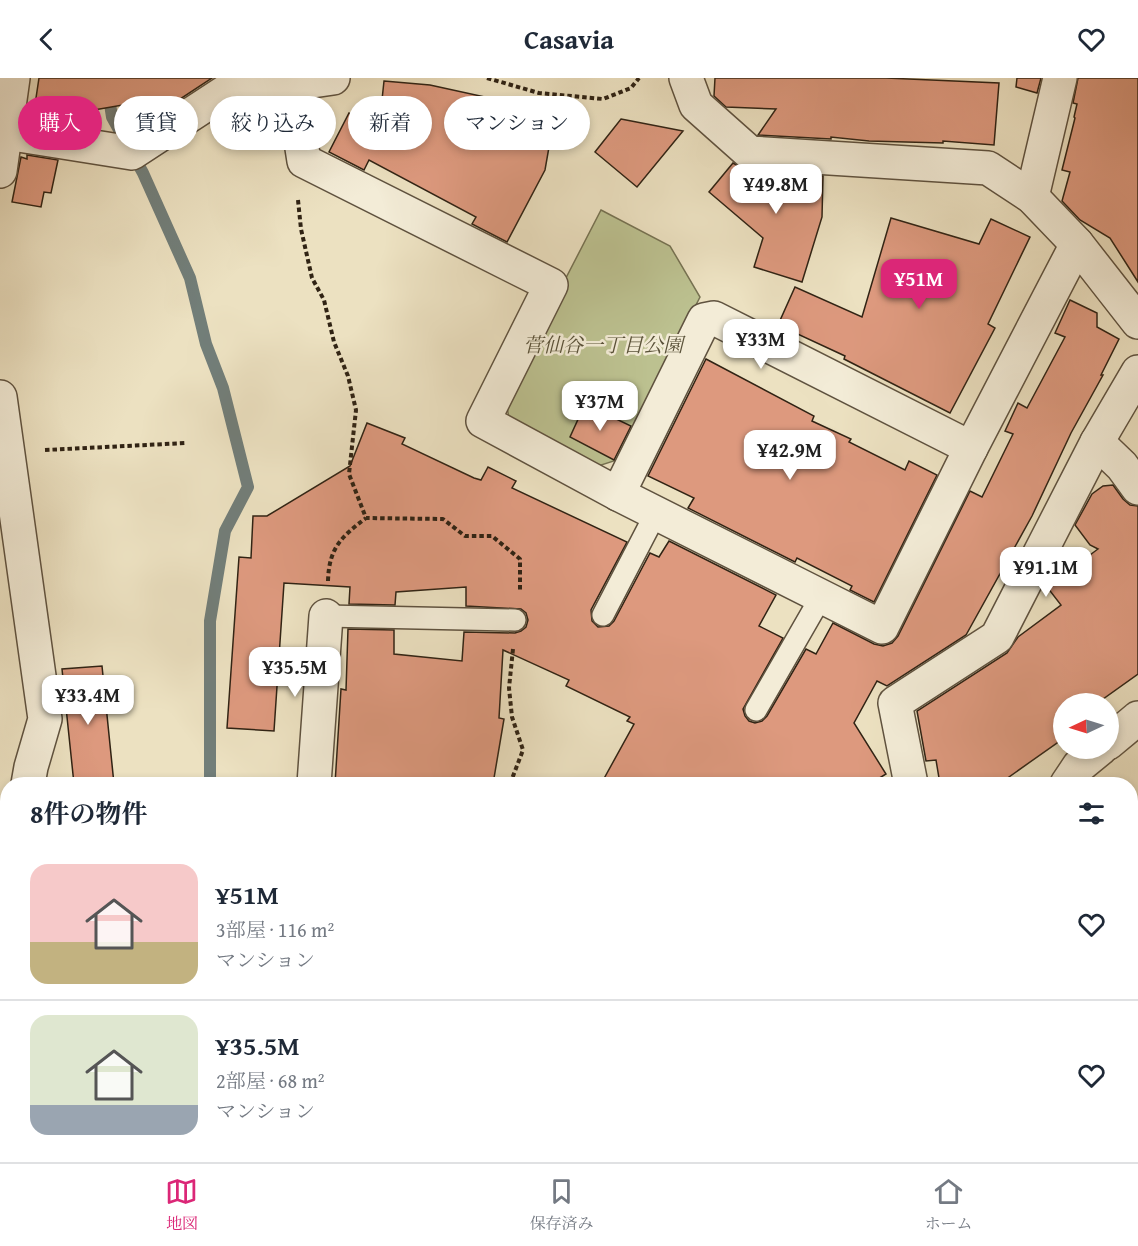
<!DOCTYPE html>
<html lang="ja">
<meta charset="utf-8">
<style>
:root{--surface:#fff;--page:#f2f2f3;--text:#1f2937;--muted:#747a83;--line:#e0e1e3;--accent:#db2777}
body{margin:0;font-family:"Gentium Book Plus","Noto Serif JP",serif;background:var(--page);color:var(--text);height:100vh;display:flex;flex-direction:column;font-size:22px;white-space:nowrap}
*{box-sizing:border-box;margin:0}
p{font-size:20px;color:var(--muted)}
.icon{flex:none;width:33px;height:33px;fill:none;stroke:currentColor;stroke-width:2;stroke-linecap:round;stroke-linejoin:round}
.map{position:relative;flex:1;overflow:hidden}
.panel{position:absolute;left:0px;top:699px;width:1138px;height:386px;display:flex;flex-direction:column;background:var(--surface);border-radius:24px 24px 0 0;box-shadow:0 3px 9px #0003}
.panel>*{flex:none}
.hud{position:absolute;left:18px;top:18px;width:600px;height:54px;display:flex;gap:12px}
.needle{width:39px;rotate:266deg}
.tools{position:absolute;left:1053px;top:615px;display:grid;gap:12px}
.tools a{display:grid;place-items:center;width:66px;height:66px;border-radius:50%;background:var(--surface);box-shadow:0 3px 9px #0003;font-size:30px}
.price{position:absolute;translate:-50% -51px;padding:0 14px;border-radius:12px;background:#fff;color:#222;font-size:20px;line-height:39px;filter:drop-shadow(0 2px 3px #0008)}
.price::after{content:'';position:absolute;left:50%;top:36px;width:18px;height:14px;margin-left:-9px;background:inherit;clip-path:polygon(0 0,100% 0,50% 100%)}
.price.selected{background:var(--accent);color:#fff}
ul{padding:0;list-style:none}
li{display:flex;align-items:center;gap:18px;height:150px;padding:0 30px}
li+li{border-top:2px solid var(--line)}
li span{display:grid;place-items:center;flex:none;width:168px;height:120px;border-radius:18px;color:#555}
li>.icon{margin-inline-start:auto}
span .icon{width:72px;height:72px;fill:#fffc;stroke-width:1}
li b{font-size:26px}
h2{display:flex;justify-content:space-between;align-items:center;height:72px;padding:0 30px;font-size:26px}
.pill{padding:0 21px;border-radius:27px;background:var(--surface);box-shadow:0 3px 9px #0003;font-size:21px;line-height:54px}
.pill.selected{background:var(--accent);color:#fff}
header{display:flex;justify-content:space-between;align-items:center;height:78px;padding:0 30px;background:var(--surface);font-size:27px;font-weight:600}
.dock{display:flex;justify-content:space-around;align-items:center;height:84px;border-top:2px solid var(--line);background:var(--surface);font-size:16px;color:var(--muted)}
.dock a{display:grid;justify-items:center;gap:3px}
.dock .selected{color:var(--accent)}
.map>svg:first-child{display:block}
</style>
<header><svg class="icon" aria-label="back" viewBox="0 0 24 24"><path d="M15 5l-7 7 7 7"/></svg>Casavia<svg class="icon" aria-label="heart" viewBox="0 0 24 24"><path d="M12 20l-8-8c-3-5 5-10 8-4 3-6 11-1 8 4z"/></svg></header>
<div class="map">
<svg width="1138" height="1084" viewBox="0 0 1138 1084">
<rect width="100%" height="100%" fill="#ece1c1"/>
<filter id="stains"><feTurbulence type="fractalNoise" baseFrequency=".00333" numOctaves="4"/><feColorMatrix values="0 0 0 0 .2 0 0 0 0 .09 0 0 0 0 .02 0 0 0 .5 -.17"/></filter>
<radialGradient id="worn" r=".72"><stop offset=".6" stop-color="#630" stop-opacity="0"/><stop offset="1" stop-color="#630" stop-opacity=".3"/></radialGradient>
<path fill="#bcc190" stroke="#767252" stroke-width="1.5" d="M601,132L670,168L700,219L617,382L595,389L509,340L505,318Z"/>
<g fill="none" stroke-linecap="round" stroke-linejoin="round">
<g stroke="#727e79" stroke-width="12">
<path d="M106,0L112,39L143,95L190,200L206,266L223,310L248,409L225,453L210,543V706"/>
<path d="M239,1077L243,1084"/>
<path d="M519,1084L520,1077"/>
</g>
</g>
<g fill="#dd997e" stroke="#302314" stroke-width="1.5">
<path d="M39,0H212L162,33L137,38L134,25L71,36L70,46L33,40Z"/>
<path d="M715,0H886L999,5L994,67L943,63V65L869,63L831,59V61L758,57L776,31L726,29L714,18Z"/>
<path d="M1017,0H1041L1037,15L1016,9Z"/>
<path d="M1078,0H1138V204L1110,160L1080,142L1062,123L1070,94L1062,92L1075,40L1074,39L1077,26L1073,25Z"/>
<path d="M384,3L430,7L531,29L532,23L569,31L562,69H549L545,92L507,164L472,146L476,139L369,82L364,92L329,74L349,35L379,50Z"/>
<path d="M621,41L683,53L637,109L595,74Z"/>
<path d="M27,77L58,82L51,115L44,114L41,129L12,124L21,79L27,81Z"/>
<path d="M733,85L749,94L823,98L822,139L802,204L754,189L763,160L709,114Z"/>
<path d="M891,140L979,166L991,141L1030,159L988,246L995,250L950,335L844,281L845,278L778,247L795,209L862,239Z"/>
<path d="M1070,222L1097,235V249L1119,261L1101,297H1103L1071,355L1032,438L966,557L887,608L877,603L854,645L886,696L870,706H601L634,646L627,643L630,639L566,608L569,602L503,572L499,640L504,641L493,706H335L341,611L346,612L348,551L394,552V576L462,583L464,554L515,555L521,553L526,549L528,542L526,535L521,531L466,528V509L396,514L395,527L349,526L350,509L284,505L274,653L227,650L239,479L251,480L253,438H267L350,388L367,345L405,360L402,366L474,400L481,402L488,389L516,403L512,410L627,464L591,532L592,543L598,549L609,548L614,543L650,475L659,479L669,463L776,517L759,548L783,560L743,631L745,638L749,643L755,645L762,643L767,638L806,571L816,576L833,545L874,566L883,568L892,565L898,558L970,413L982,419L1013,356L1005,353L1018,325L1027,330L1065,259L1055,255Z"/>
<path d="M706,281L814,338L812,343L851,361L849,364L905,392L909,383L937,397L874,524L850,512L852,508L797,480L795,484L688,430L694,420L648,398Z"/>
<path d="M585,326L631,348L614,382L570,359Z"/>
<path d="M1113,407L1123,421L1130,427L1138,428V596L1096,626H1064V660L999,706H940L936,682L926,683L917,633L1007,575L1018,559L1061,527L1047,509L1098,471L1090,467L1075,447L1092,416L1103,408Z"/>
<path d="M102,588L114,706H74L62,591Z"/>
</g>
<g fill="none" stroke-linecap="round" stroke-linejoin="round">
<defs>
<g id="service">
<path d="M603,537L656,435"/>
<path d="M326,538L515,542"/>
<path d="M756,632L821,519"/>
<path d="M160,1084L169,1077"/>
</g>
<g id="minor">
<path d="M686,0L696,27L750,75L988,90L1032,119L1077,166L1138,244"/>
<path d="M292,6L304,83L551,207L483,343L618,416L882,549L971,370L1077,166"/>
<path d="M6,55L132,75L236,7L292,6L333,0"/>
<path d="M0,93L13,0"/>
<path d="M1032,119L1060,0"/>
<path d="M0,319L45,641L31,689L28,706"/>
<path d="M1097,364L1122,388L1138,410"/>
<path d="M618,416L704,242L714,240L971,370"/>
<path d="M1108,665L1138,640"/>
<path d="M314,706L326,538"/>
<path d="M911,706L895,625L997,559L1097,364L1138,294"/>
<path d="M1067,706L1079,688L1101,670"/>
<path d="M1131,804L1138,794"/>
<path d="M216,1077L220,1084"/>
<path d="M584,1077V1084"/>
<path d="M896,1084L902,1077"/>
</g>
</defs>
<use href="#service" stroke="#5f523f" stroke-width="24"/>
<use href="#minor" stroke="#5f523f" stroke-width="36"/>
<g stroke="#302314" stroke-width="4" stroke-dasharray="4.5 3" stroke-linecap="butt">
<path d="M487,0L539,15L603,21L631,10L639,0"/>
<path d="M298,122L301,151L312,200L324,222L334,264L348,298L356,332L349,396L366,440L443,441L465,458H492L520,481V513"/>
<path d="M45,372L185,365"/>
<path d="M328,503C329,470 341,459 366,440"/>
<path d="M510,706L523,672L512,639L509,610L513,571"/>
</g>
<use href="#service" stroke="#f3ecd7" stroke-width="21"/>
<use href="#minor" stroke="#f3ecd7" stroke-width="33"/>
</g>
<g text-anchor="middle" stroke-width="5" stroke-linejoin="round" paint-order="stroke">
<g font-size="20" font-style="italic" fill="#5a5239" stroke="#f3ecd7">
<text x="603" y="274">菅仙谷一丁目公園</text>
</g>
</g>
<rect width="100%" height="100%" filter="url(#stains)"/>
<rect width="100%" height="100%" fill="url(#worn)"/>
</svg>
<div class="tools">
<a><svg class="needle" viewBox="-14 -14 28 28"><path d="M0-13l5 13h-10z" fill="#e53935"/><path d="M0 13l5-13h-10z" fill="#747a83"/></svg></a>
</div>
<b class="price" style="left:776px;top:137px">¥49.8M</b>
<b class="price selected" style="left:919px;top:232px">¥51M</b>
<b class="price" style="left:761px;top:292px">¥33M</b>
<b class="price" style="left:600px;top:354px">¥37M</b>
<b class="price" style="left:790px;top:403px">¥42.9M</b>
<b class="price" style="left:1046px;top:520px">¥91.1M</b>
<b class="price" style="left:295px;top:620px">¥35.5M</b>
<b class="price" style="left:88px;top:648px">¥33.4M</b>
<div class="hud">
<a class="pill selected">購入</a>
<a class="pill">賃貸</a>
<a class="pill">絞り込み</a>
<a class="pill">新着</a>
<a class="pill">マンション</a>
</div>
<section class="panel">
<h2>8件の物件<svg class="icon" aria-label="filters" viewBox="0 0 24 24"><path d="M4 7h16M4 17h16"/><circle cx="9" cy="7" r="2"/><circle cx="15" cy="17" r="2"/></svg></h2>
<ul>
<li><span style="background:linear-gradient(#f6c9c9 65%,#c2b280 0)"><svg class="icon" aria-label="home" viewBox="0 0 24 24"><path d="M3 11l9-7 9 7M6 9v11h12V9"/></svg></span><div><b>¥51M</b><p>3部屋 · 116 m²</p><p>マンション</p></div><svg class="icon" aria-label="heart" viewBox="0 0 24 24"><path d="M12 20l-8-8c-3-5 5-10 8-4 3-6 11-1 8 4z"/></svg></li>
<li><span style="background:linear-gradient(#dfe7d0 75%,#9aa5b1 0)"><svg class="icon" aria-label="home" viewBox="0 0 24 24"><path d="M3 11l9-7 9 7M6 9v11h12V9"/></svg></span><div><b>¥35.5M</b><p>2部屋 · 68 m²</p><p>マンション</p></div><svg class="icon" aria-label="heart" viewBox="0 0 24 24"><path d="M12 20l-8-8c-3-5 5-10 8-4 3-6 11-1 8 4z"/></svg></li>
</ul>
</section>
</div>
<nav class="dock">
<a class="selected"><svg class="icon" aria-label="map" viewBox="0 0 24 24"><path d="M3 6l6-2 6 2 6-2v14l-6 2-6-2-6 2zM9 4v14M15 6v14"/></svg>地図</a>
<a><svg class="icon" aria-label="saved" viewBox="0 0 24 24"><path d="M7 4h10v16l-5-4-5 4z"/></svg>保存済み</a>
<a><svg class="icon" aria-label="home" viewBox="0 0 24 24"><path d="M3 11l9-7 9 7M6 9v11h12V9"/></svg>ホーム</a>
</nav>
